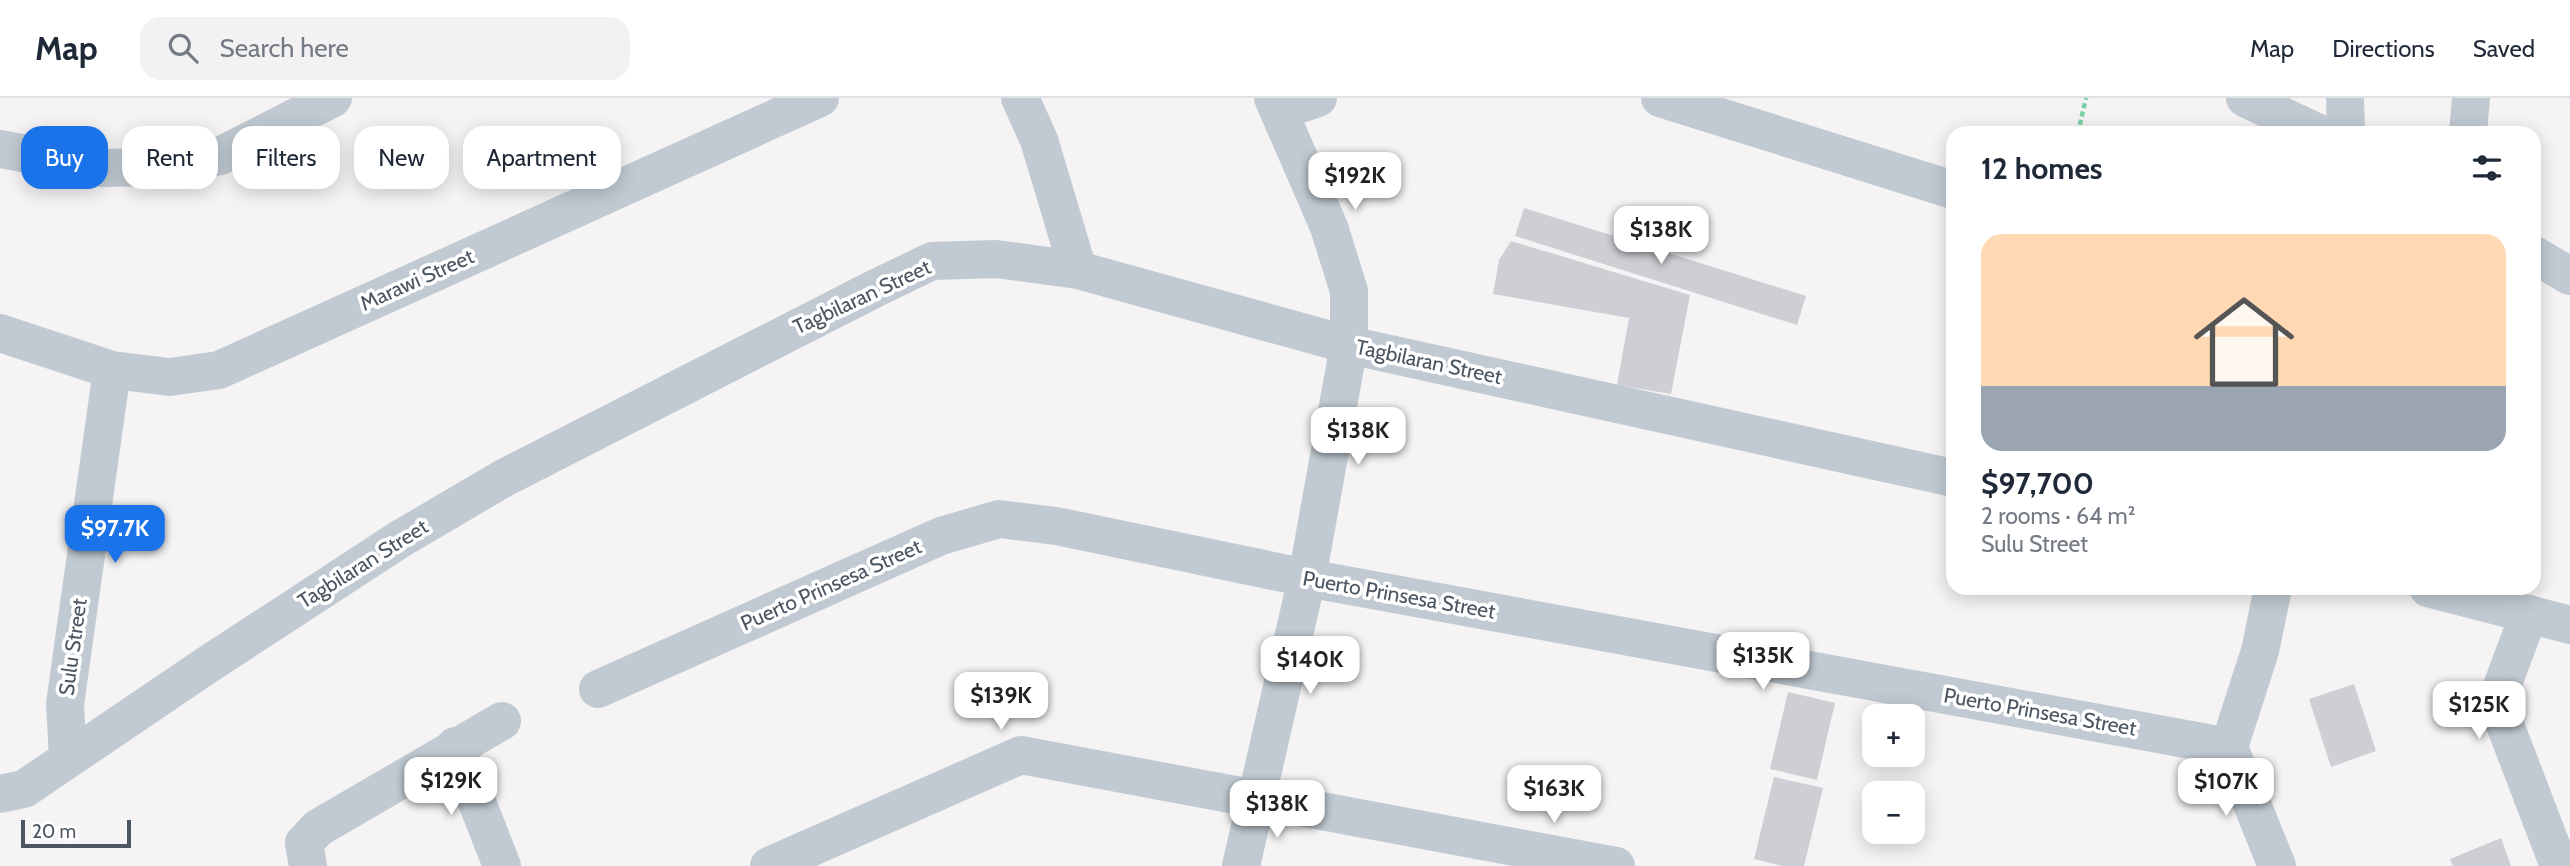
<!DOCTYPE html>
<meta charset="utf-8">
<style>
:root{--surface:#fff;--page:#f2f2f3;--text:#1f2937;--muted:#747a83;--line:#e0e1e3;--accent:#1a73e8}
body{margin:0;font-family:Cabin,sans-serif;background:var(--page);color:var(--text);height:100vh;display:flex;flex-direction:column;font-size:26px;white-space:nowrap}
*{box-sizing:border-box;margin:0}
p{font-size:23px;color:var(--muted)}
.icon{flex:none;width:38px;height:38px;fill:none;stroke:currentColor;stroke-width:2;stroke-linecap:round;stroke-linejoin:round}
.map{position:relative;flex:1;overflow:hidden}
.drawer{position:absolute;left:1946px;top:28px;width:595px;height:469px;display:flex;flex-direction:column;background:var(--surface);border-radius:21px;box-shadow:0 4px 18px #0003}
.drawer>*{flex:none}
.top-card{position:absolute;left:21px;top:28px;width:665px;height:63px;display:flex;gap:14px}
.fabs{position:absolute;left:1862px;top:606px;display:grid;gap:14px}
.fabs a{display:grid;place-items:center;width:63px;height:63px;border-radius:14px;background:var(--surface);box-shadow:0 4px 18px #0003;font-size:35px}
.scale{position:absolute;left:21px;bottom:18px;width:110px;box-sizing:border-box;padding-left:7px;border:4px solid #4a5661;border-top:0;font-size:19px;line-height:24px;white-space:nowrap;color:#4a5661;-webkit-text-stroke:5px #fff;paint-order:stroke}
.price{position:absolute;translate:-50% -60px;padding:0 16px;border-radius:14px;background:#fff;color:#222;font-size:23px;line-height:46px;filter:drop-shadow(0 2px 4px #0008)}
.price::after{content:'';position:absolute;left:50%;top:42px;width:21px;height:16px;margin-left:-10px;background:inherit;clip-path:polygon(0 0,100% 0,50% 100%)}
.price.selected{background:var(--accent);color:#fff}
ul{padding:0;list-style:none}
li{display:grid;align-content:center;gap:14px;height:371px;padding:0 35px}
li span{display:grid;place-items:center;height:217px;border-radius:21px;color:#555}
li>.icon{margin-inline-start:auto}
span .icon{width:126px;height:126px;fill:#fffc;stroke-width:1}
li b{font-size:30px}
h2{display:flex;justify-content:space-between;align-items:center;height:84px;padding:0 35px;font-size:30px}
.chip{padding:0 24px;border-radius:21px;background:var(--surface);box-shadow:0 4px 18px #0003;font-size:24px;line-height:63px}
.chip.selected{background:var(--accent);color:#fff}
header{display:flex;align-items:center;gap:42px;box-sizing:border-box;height:98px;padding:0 35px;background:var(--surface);border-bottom:2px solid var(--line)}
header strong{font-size:33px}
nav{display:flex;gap:38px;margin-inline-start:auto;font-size:24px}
.search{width:490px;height:63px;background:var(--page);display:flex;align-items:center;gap:18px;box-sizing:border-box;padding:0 24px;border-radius:21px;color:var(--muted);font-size:26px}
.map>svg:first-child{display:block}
</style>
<header>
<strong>Map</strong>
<div class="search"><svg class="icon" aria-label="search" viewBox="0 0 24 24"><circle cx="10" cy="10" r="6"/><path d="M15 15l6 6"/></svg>Search here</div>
<nav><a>Map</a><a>Directions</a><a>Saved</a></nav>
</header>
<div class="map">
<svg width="2570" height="768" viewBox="0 0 2570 768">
<rect width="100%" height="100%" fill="#f5f3f3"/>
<g fill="#cdcfd5">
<path d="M1524,110L1806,198L1797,227L1515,138Z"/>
<path d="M1511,143L1690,197L1671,296L1617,287L1629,220L1493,196L1499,162Z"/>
<path d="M2354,586L2376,653L2331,669L2309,601Z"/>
<path d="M1788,594L1835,605L1817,682L1770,671Z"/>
<path d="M1774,679L1823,690L1804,768H1782L1754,761Z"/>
<path d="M2501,740L2511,768H2453L2450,761Z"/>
</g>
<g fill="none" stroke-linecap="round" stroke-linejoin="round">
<path stroke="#7ad0a6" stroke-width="4.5" stroke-dasharray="5 3.5" stroke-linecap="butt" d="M2078,35L2086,0"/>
<g stroke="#c1cad2" stroke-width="38">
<path d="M1020,0L1039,42L1078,172"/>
<path d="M1660,0L1953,92"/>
<path d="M2245,0L2318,35"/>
<path d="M2345,0L2346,35"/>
<path d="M1279,13L1318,0"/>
<path d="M2468,35L2471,0"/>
<path d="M0,51L103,70L160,69L220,58L333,0"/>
<path d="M2534,157L2570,178"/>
<path d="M0,235L112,272L170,279L219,272L820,0"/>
<path d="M2273,490L2260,553L2229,649L2277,768"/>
<path d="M2428,490L2570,527"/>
<path d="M2529,516L2501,591L2499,611L2559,768"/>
<path d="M598,591L941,438L999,421L1056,428L1307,480L2229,649"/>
<path d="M455,648L502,768"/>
<path d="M68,660L65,606L112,272"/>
<path d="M0,696L24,691L207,567L400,441L504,380L874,191L932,163L996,161L1078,172L1349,247L1953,380"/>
<path d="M308,768L304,745L318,730L502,623"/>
<path d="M769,768L1021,657L1616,768"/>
<path d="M1241,768L1307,480L1349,247V193L1329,129L1273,0"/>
</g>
</g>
<g text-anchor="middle" stroke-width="7" stroke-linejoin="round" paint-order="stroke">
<g font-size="21" fill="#4a5661" stroke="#fff">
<text transform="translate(417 182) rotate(-24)" y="7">Marawi Street</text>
<text transform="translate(862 199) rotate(-25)" y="7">Tagbilaran Street</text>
<text transform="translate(1429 264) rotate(12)" y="7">Tagbilaran Street</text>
<text transform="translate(363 466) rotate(-32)" y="7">Tagbilaran Street</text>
<text transform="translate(831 487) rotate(-24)" y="7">Puerto Prinsesa Street</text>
<text transform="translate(1399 497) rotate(10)" y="7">Puerto Prinsesa Street</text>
<text transform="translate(73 549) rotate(-82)" y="7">Sulu Street</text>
<text transform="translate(2040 614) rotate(10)" y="7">Puerto Prinsesa Street</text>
</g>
</g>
</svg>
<div class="fabs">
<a>+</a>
<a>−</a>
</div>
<div class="scale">20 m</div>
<b class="price" style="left:1355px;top:114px">$192K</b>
<b class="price" style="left:1661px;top:168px">$138K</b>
<b class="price" style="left:1358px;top:369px">$138K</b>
<b class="price selected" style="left:115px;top:467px">$97.7K</b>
<b class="price" style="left:1763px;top:594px">$135K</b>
<b class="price" style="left:1310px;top:598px">$140K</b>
<b class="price" style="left:1001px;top:634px">$139K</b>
<b class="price" style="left:2479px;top:643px">$125K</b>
<b class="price" style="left:451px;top:719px">$129K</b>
<b class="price" style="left:2226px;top:720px">$107K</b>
<b class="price" style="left:1554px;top:727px">$163K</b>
<b class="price" style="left:1277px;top:742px">$138K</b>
<div class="top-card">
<a class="chip selected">Buy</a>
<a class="chip">Rent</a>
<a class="chip">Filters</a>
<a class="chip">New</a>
<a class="chip">Apartment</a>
</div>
<section class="drawer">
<h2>12 homes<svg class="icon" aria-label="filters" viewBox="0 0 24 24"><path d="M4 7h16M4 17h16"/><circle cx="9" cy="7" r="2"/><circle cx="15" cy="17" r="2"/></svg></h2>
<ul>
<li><span style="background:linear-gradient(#ffd9b3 70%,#9aa5b1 0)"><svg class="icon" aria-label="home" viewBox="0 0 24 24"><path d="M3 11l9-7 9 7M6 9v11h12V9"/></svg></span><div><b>$97,700</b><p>2 rooms · 64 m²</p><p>Sulu Street</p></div></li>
</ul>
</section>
</div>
